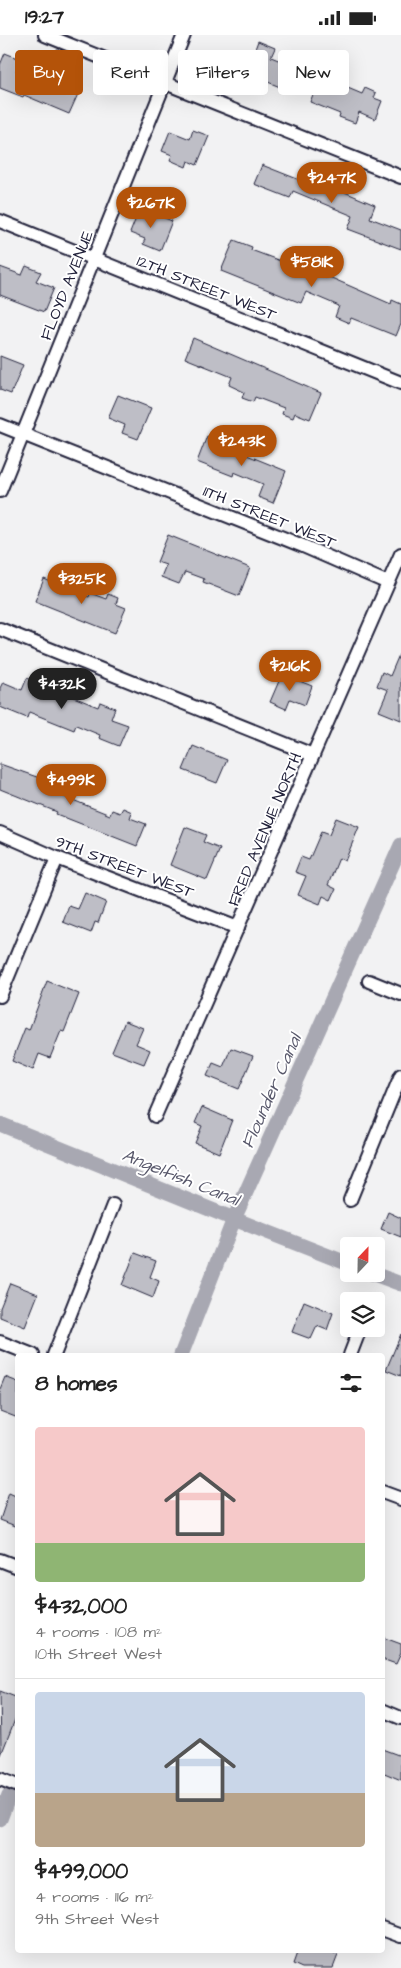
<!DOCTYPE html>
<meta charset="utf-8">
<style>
:root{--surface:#fff;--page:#f6f6f6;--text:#222;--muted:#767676;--line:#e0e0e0;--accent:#b45309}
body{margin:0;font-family:"Architects Daughter",sans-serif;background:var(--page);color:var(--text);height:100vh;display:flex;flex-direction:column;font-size:19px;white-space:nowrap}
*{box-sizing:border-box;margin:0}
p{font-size:16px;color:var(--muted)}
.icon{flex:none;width:28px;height:28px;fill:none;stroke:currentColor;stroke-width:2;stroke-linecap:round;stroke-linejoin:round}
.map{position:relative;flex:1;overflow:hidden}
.sheet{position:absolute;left:15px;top:1318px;width:370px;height:600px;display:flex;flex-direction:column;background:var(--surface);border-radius:5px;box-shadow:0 5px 20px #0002}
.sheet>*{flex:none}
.top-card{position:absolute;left:15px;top:15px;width:371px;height:45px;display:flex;gap:10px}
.needle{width:32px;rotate:22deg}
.controls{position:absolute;left:340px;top:1202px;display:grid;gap:10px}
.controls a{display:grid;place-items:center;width:45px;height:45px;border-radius:5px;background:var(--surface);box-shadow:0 5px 20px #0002;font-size:25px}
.price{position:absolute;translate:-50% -42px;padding:0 11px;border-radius:18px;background:var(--accent);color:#fff;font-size:16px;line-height:32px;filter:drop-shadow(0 1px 2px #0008)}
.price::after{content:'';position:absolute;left:50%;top:30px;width:15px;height:11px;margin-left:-8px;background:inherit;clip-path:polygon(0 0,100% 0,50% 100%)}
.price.current{background:#222;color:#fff}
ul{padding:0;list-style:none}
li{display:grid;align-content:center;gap:10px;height:265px;padding:0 20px}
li+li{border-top:1px solid var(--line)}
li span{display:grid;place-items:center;height:155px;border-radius:5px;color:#555}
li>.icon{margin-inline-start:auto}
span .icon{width:90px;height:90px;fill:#fffc;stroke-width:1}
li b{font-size:21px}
h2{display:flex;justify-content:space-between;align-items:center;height:60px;padding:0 20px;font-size:21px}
.chip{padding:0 18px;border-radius:5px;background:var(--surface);box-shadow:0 5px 20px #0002;font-size:18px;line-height:45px}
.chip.current{background:var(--accent);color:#fff}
.status{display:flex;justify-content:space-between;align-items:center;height:35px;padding:0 25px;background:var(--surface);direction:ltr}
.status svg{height:14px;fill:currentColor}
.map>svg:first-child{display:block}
</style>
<div class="status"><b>19:27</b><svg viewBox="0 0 49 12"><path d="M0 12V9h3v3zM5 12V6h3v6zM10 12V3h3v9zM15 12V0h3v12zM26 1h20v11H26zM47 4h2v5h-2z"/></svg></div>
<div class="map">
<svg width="401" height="1933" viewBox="0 0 401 1933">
<rect width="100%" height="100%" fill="#f2f2f3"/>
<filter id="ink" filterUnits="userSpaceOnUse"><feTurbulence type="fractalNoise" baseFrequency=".02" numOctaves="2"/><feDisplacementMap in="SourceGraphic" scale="10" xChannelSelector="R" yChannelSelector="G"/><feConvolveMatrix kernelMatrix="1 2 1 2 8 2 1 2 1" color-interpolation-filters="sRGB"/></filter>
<g filter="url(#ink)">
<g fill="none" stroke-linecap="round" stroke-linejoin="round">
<g stroke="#a8a8b2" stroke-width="15">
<path d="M0,1089L234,1184L349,1229"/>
<path d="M374,1239L401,1249"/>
<path d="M181,1320L234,1184L401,810"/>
<path d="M0,1784L9,1760"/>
</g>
</g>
<g fill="#bebec6" stroke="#22223b">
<path d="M258,6L275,13L271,22L303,35L306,26L339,40L336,48L362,59L365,53L376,58L374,63L382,66L375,84L359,77L355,88L339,82L340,79L310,67L314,57L283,45L280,52L246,38Z"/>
<path d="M5,18L20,24L16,36L47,49L53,35L69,42L65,53L78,59L69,79L24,60L23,62L0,53V30Z"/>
<path d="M193,95L209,101L197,130L188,126L186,132L170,125L172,120L162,116L170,96L190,104Z"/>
<path d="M262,130L310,149L312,143L375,170L370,183L401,195V214L348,194L353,181L293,156L290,163L254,149Z"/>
<path d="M140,173L172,186L160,216L143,209L145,204L130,198Z"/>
<path d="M234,205L252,212L251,215L326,243L327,241L391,269L392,265L401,269V289L396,301L351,283L349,288L335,282L339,271L306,257L301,268L221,236Z"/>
<path d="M26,231L41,237L36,246L54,253L44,277L0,260V232L22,240Z"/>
<path d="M193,303L321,358L310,384L295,378L293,383L282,379L284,373L255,362L253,367L242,363L244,357L229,350L232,342L185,323Z"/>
<path d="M0,321L23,330L11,359L0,355Z"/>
<path d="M118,360L151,373L138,404L122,398L125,390L108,383Z"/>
<path d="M207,401L243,416L242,418L286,436L273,468L258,462L263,449L234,437L233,441L197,427Z"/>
<path d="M168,500L250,533L239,561L203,547L204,544L185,537L179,549L161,542L166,530L157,527Z"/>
<path d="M57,541L67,545L64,552L89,562L90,558L106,564L108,559L118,563L116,569L126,573L115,598L35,566L44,544L54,548Z"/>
<path d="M401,615V685L379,676L388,655L377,651L382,637L390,641Z"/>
<path d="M282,639L312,651L305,670L290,664L286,674L270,667Z"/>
<path d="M27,643L98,672L100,667L115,673L111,684L128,690L119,711L99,703L100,700L76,690L74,695L29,677L27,683L0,672V653L3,647L22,655Z"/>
<path d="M193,711L227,725L217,748L183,735Z"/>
<path d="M0,729L51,747L48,755L110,780L112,775L120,778L123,773L132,777L130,783L146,789L137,811L56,779L57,777L0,754Z"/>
<path d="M336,783L359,792L345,826L339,823L328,850L336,854L331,865L323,861L320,869L298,860L306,841L295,837L301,822L309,825L321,797L329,800Z"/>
<path d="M185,792L206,800L203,807L220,814L207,845L170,830Z"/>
<path d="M85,858L106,867L98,888L95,887L91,898L63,887L69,871L78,874Z"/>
<path d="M47,946L79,959L64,997L61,996L50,1023L39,1019L33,1035L12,1026L25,993L29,995Z"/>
<path d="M125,986L143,993L136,1009L150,1015L144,1029L112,1017Z"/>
<path d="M231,1013L253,1021L239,1054L207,1041L213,1028L223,1032Z"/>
<path d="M202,1072L232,1085L219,1118L195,1108L202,1091L195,1088Z"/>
<path d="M388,1177L401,1183V1202L381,1194Z"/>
<path d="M135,1218L156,1226L150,1242L159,1246L153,1263L122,1250Z"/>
<path d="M10,1248L38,1259L25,1292L0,1282V1273Z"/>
<path d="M304,1266L333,1278L327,1295L317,1291L311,1304L292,1297Z"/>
<path d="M401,1299V1341L386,1335Z"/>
<path d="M5,1342L18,1347V1383L0,1376V1354Z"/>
<path d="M9,1458L18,1462V1492L0,1485Z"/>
<path d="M382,1602L401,1609V1618L396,1629L382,1624Z"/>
<path d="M0,1656L18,1663V1677L1,1720Z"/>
<path d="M382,1714L401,1721V1745L382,1737Z"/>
<path d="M298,1915H325L338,1920L333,1933H302L293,1929Z"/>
</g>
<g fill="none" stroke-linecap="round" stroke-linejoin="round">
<defs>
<g id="minor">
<path d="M45,0L401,142"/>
<path d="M0,186L401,348"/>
<path d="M0,390L303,511L388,548"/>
<path d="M0,456L184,0"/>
<path d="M0,594L313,720"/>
<path d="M0,798L57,823L238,893"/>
<path d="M369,946L401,959"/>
<path d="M0,961L57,823"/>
<path d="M155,1081L401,519"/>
<path d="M350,1165L401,1040"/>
<path d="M0,1307L33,1320"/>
<path d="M54,1320L113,1170"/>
<path d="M350,1320L360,1294"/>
<path d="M382,1457L401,1464"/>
<path d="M0,1525L18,1532"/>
<path d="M382,1675L401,1683"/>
<path d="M0,1744L18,1751"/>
<path d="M382,1894L401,1901"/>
</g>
</defs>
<use href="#minor" stroke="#22223b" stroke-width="16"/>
<use href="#minor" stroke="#fff" stroke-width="12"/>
</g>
</g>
<g text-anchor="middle" stroke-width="4" stroke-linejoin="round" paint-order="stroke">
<g font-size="16" fill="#22223b" stroke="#fff">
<text transform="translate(66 250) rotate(-68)" y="6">FLOYD AVENUE</text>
<text transform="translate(207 252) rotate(22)" y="6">12TH STREET WEST</text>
<text transform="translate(270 481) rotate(22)" y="6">11TH STREET WEST</text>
<text transform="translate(264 794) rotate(-67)" y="6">FRED AVENUE NORTH</text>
<text transform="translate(125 831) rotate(21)" y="6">9TH STREET WEST</text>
</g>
<g font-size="18" font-style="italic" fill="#58586b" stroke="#fff">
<text transform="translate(271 1056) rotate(-66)" y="6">Flounder Canal</text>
<text transform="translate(181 1142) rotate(22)" y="6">Angelfish Canal</text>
</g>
</g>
</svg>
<div class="controls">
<a><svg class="needle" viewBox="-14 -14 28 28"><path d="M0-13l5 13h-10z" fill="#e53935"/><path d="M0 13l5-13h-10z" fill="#767676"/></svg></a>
<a><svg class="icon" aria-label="layers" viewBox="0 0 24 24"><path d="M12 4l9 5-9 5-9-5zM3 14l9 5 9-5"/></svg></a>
</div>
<b class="price" style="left:332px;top:169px">$247K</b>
<b class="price" style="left:151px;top:194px">$267K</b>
<b class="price" style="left:312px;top:253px">$581K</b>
<b class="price" style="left:242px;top:432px">$243K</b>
<b class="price" style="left:82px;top:570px">$325K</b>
<b class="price" style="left:290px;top:657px">$216K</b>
<b class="price current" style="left:62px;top:675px">$432K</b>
<b class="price" style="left:71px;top:771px">$499K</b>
<div class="top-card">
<a class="chip current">Buy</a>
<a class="chip">Rent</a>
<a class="chip">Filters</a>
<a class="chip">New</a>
</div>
<section class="sheet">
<h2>8 homes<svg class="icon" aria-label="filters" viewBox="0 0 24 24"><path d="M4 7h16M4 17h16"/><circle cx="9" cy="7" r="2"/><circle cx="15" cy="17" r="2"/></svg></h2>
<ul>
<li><span style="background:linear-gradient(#f6c9c9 75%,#8fb573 0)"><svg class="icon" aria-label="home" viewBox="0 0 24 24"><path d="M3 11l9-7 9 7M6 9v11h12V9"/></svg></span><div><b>$432,000</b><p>4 rooms · 108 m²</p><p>10th Street West</p></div></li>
<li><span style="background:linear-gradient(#c9d6e8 65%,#b9a48a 0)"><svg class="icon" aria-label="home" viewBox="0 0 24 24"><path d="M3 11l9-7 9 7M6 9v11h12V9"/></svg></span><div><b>$499,000</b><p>4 rooms · 116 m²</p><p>9th Street West</p></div></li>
</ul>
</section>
</div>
